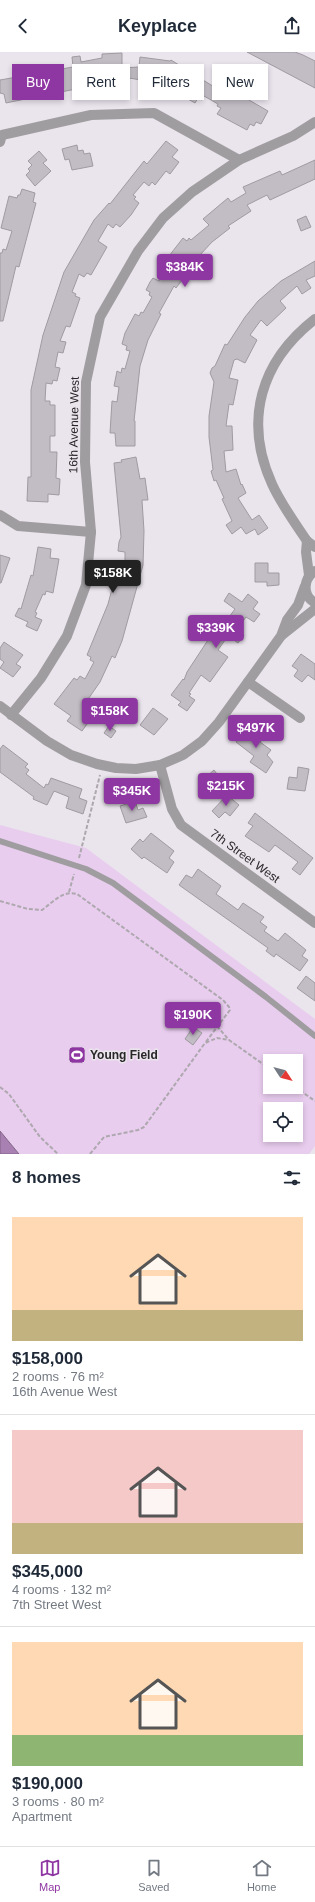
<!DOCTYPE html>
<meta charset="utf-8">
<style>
:root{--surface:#fff;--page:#f6f6f7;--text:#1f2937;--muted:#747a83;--line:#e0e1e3;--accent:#8e36a2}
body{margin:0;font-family:Helvetica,sans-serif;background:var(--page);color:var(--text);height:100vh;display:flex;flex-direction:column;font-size:15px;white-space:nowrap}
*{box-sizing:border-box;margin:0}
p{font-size:13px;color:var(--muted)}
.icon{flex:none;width:22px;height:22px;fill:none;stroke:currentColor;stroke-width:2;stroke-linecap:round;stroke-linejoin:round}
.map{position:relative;height:1102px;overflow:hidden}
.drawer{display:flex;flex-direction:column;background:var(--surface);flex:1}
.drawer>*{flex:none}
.banner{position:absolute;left:12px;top:12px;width:291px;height:36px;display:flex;gap:8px}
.needle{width:26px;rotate:126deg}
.buttons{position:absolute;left:263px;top:1002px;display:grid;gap:8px}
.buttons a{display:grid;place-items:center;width:40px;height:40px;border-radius:0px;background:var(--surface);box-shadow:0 2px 6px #0003;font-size:20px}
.price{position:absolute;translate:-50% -34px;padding:0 9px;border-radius:4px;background:var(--accent);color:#fff;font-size:13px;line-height:26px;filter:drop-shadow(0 1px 2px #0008)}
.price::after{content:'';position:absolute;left:50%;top:24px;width:12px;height:9px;margin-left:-6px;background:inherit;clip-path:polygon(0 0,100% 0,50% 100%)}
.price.selected{background:#222;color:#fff}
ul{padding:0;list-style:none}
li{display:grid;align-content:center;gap:8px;height:212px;padding:0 12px}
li+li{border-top:1px solid var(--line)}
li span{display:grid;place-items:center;height:124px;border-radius:0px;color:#555}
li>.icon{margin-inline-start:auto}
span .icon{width:72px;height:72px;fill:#fffc;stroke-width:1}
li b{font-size:17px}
h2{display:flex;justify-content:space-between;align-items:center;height:48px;padding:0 12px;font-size:17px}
.chip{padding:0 14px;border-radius:0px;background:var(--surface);box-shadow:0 2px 6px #0003;font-size:14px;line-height:36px}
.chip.selected{background:var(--accent);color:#fff}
header{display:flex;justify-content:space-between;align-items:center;height:52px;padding:0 12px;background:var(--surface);font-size:18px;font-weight:800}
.tab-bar{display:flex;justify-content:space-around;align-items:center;height:56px;border-top:1px solid var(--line);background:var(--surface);font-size:11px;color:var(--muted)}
.tab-bar a{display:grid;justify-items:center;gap:2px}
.tab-bar .selected{color:var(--accent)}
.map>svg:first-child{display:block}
</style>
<header><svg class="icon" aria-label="back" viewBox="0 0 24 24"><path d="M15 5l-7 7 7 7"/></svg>Keyplace<svg class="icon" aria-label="share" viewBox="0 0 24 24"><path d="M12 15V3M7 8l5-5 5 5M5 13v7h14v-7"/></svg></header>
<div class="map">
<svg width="315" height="1102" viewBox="0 0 315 1102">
<rect width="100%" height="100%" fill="#eae4ec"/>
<path fill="#e9cdef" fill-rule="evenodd" d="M0,773L86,796L315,967V1094L309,1102H19L0,1079ZM270,1009H296V1035H270ZM270,1057H296V1083H270Z"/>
<path fill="#a880b1" stroke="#826588" d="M0,1079L19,1102H0Z"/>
<g fill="#c2bcc4" stroke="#a09aa1">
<path d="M247,0H295L303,3L315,9V36Z"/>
<path d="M122,1V16L139,15L140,5L170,9L171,8L219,38L220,36L228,40L230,37L268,59L261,72L256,70L254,74L250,72L247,78L217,62L221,56L217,54L218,52L204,44L202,48L198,46L195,51L167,35L171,28L165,27L153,20V25L148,24L147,29L123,25V28L100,29L101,32L61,40L60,35L56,36L55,31L38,34L39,39L35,40V45L6,51L4,42L0,41V28L73,15L72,5L80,4L81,10L102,6V2Z"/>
<path d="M166,89L178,98L172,105L179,110L170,122L166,119L155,133L152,130L149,134L144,130L133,143L136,145L134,147L139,151L131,163L120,175L116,172L113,176L108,172L98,189L107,195L91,223L87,221L84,225L79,222L72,240L76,242L75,244L80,246L70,275L66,274L60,289L66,290L63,301L58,300L55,315L60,316L57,329L53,328L52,332L46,331L45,349H50V353H55V384H50V400H57L56,426L60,427L59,443L48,442V450L27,449L28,425H31V338L43,283L64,220L94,168L109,151L110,152L144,109L147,112Z"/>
<path d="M77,93L78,99L83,98L84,102L90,101L93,114L72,118L69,107L65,108L62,97Z"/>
<path d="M39,99L47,108L43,111L51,119L35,134L26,123L30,119L28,117L32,113L28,109Z"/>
<path d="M315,108V127L270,148L267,143L247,153L251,159L228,174L230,176L212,190L188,216L191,218L183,229L182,228L176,236L174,234L159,261L161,262L148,288L140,314L134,369H135V394H116L115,381H110L112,349L117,350L119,335L114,334L117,319L121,321L122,316L125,317L130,299L126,298L127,294L122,292L125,281L135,262L139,264L141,260L143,261L152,245L149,243L150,240L146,238L150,230L153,226L159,229L168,217L162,213L183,186L187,189L189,186L191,188L209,173L203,167L222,151L228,146L231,150L246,141L243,135L280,119L282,123Z"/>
<path d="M22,137L35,141L33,150L36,151L19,215L16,214L3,269H0V201H2L3,197L6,198L12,179L1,176L9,144L17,146L18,143H20Z"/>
<path d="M306,164L311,175L301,179L297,168Z"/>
<path d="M315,209V224L306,228L311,236L302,242L297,234L280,249L286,256L267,274L261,268L250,283L257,288L245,311L237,307L234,308L229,326L238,328L233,353L229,352L226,374H232L233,398L224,399L226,420L236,417L241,433L242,432L246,441L238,446L252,468L259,463L268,476L258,483L255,477L246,482L241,475L232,482L226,473L232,469L222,447L224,446L216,428L214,429L211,419L213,418L209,385V364L214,330L210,321L212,316L215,314L225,292L227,293L245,265L258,249L281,229Z"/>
<path d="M136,405L140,427L145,426L148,448H142L144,479L143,513L122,589L115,606L112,604L100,630L84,653L95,661L82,679L67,669L71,664L54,652L74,626L77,628L80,624L85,627L94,610L90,608L91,605L87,603L108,552L116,522L121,523L125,511V500L118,499L119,490L121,485L114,411L122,410L121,408Z"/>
<path d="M38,495L51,497L50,506L59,507L53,541L46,539L45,543L43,542L35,560L37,561L35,565L42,568L37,579L26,574L28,570L15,564L19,556L21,557L31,523L33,524Z"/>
<path d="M0,503L10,506L1,531H0Z"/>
<path d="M255,511H268V521H279V533L267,534V530H255Z"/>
<path d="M229,541L242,550L248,542L258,550L253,557L260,562L254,570L246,565L237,578L244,583L238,591L228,584L218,598L228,605L210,630L201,623L189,641L191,642L189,644L195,648L187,659L178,653L181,650L171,643L183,627L184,628L187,620L210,585L213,587L235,557L224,549Z"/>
<path d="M4,590L23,603L16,612L21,615L13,625L0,616L4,610L0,607V596Z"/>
<path d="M301,602L315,612V628L308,623L302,630L294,624L298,618L292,614Z"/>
<path d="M153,656L168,667L154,683L140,673Z"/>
<path d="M109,674L116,679L111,686L104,681Z"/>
<path d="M255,675L265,682L260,690L271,698L267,703L273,710L266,721L250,710L254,704L236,690L244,679L249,683Z"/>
<path d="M3,693L28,712L25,715L29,718L26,722L44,736L46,732L48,733L51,726L82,737L79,746L87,749L83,762L66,756L69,745L54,739L47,753L33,747L34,745L0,720V697Z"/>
<path d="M298,715L309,717L305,739L287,737L289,725L297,726Z"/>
<path d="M214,718L223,730L203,745L198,738L208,730L205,726Z"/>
<path d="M227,743L239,753L230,764L225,760L219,766L212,759Z"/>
<path d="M135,749L138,758L143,756L147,765L126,771L120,754Z"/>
<path d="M255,761L313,806L300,823L292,817L298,810L275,793L269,800L245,784L253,774L248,771Z"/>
<path d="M151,781L174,799L169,806L174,810L167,821L144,805L142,807L131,797L140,787L143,790Z"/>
<path d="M198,817L221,834L216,842L223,847L238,858L243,851L264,865L260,870L267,875L264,879L278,889L285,881L306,898L302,904L308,908L300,919L276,902L274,905L266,899L268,896L179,833L186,823L192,826Z"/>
<path d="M306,924L315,931V949L297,936Z"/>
<path d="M180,960L182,971L170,973L169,961Z"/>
<path d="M193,975L202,981L193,993L185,987Z"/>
</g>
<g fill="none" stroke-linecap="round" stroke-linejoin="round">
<g stroke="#ada8ae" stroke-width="2" stroke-dasharray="4 2" stroke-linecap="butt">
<path d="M79,806L100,723"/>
<path d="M69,840L74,822"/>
<path d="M0,849L28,857L42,858C53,850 63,838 77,842L223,948L229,955L230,958L205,991"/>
<path d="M217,974L229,988"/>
<path d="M0,1035L9,1042L40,1085L58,1102"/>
<path d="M295,1035L315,1049"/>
<path d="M90,1102L104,1085L138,1078L144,1075L205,991L217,986L229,988L270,1017"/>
</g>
<path stroke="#a09da0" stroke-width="6" d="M0,789L86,817L113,831L266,945L315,984"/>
<g stroke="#a09da0" stroke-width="10">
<path d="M0,90L2,83L91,63L154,61L239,108"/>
<path d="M315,267C261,309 243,368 272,432C281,452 295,471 307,489L315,495"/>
<path d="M0,463L18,474L91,480"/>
<path d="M307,489L306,500L309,523"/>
<path d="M315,519C303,527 302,543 315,551"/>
<path d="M282,583L315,557"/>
<path d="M248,630L300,666"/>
<path d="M0,654L47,689L71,703L97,712L116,716L136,717L160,713L183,703L202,689L219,670L281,584L287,568L298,553L305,534"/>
<path d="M11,663L41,626L67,584L86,533L91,480L85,410L86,330L100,265L138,199L163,166L192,140L239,108L293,84L315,70"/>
<path d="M160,713L172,757L181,773L315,871"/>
</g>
</g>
<defs>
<symbol id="stadium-square" viewBox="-11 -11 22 22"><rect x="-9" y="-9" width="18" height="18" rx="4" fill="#8e36a2" stroke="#eae4ec"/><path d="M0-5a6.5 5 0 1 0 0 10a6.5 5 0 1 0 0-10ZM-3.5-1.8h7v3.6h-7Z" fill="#fff"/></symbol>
</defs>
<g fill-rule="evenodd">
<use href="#stadium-square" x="67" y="993" width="20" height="20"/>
</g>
<g text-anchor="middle" stroke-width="3" stroke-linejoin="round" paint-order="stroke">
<g font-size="12" fill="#292629" stroke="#eae4ec">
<text transform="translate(74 373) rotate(-89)" y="4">16th Avenue West</text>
<text transform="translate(245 804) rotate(36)" y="4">7th Street West</text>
</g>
<g font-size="12" font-weight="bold" fill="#292629" stroke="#eae4ec" text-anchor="start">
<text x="90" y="1007">Young Field</text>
</g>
</g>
</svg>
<div class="buttons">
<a><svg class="needle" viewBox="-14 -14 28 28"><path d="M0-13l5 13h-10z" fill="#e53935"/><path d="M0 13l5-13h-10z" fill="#747a83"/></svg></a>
<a><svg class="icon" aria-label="locate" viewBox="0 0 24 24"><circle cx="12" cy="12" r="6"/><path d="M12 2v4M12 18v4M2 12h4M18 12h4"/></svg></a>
</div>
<b class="price" style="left:185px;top:236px">$384K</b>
<b class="price selected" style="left:113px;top:542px">$158K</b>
<b class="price" style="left:216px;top:597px">$339K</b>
<b class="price" style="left:110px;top:680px">$158K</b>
<b class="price" style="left:256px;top:697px">$497K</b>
<b class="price" style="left:226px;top:755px">$215K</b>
<b class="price" style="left:132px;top:760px">$345K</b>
<b class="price" style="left:193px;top:984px">$190K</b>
<div class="banner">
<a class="chip selected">Buy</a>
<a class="chip">Rent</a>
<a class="chip">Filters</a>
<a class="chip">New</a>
</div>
</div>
<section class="drawer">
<h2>8 homes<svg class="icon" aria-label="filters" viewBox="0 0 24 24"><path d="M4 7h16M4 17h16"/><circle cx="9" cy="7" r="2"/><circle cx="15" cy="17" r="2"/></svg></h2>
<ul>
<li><span style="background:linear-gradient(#ffd9b3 75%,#c2b280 0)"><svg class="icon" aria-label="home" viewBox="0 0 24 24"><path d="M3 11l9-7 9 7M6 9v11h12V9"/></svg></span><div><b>$158,000</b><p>2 rooms · 76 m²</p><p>16th Avenue West</p></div></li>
<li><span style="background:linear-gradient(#f6c9c9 75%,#c2b280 0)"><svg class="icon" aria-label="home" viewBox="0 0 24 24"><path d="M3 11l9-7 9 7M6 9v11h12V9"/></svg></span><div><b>$345,000</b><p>4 rooms · 132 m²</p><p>7th Street West</p></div></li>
<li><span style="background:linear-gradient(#ffd9b3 75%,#8fb573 0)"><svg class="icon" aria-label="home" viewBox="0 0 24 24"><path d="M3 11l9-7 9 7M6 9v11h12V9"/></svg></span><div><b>$190,000</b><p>3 rooms · 80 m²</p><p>Apartment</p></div></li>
</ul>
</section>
<nav class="tab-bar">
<a class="selected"><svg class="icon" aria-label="map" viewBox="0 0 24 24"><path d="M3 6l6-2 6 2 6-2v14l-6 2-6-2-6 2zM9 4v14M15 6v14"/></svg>Map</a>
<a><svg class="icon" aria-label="saved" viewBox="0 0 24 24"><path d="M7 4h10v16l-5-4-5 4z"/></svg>Saved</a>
<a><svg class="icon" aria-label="home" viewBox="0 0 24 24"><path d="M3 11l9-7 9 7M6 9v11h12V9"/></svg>Home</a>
</nav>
